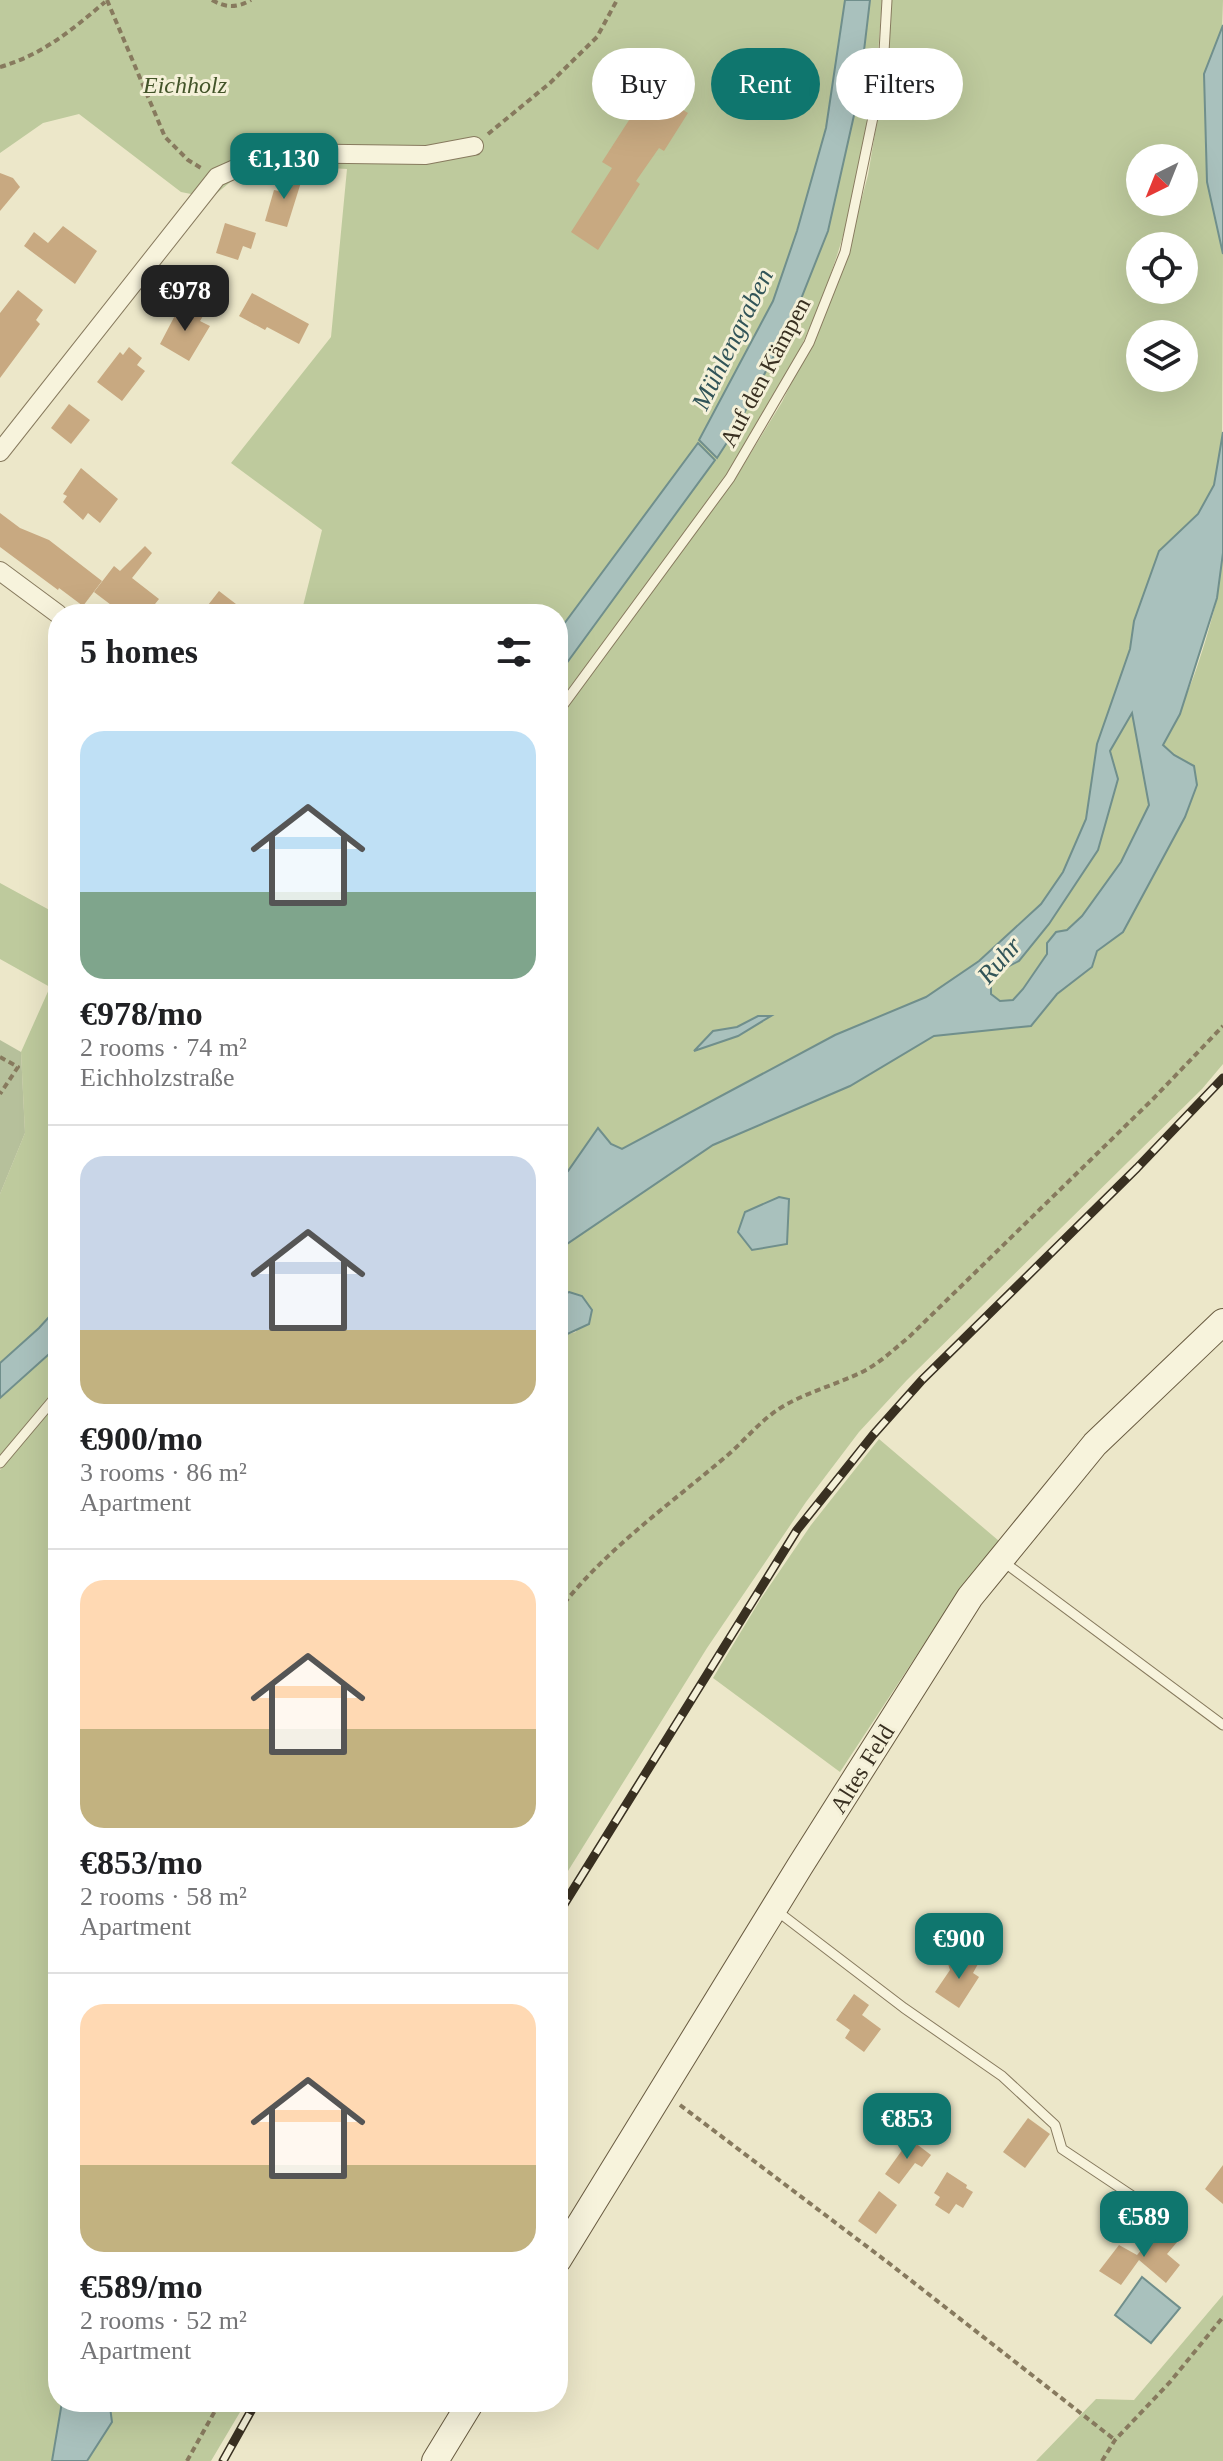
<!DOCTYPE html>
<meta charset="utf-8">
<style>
:root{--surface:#fff;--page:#f6f6f6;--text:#202124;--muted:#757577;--line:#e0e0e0;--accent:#0f766e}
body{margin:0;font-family:Georgia,serif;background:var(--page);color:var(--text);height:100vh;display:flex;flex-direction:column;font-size:30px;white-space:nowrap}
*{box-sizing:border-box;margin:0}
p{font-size:26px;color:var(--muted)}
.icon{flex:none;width:44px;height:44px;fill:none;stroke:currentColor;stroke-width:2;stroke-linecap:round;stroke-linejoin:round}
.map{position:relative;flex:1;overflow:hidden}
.sheet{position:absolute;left:48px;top:604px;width:520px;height:1808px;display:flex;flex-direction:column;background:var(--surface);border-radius:32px;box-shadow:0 8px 32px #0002}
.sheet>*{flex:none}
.banner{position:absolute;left:592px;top:48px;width:510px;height:72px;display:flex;gap:16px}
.needle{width:52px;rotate:223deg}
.controls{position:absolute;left:1126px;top:144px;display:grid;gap:16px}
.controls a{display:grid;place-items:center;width:72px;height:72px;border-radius:50%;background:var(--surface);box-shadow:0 8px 32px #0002;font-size:40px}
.price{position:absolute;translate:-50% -68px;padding:0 18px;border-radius:16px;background:var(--accent);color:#fff;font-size:26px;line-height:52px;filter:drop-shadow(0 2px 4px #0008)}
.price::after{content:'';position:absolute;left:50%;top:48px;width:24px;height:18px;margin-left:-12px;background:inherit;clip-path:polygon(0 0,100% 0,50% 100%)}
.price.on{background:#222;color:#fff}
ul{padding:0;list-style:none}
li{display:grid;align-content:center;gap:16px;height:424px;padding:0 32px}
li+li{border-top:2px solid var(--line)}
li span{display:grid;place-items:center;height:248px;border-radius:24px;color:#555}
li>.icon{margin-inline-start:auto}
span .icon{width:144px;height:144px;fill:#fffc;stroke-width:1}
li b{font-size:34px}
h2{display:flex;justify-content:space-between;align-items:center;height:96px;padding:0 32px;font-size:34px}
.chip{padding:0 28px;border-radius:36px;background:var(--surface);box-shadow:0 8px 32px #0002;font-size:28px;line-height:72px}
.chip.on{background:var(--accent);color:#fff}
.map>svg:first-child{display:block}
</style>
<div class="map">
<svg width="1223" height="2461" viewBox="0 0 1223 2461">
<rect width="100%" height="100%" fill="#ece7c9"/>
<g fill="#beca9d" fill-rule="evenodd">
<path d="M0,0H845L826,128L797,231L773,301L699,440L737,427L793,319L828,231L859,93L870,0H882C879,38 877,77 871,115C859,188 837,268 806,336C745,469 644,586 558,703V675L715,460L698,443L558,632V614H301L322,530L231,463L331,337L347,169L262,164L234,179L211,198L181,192L79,114L43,123L0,153Z"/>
<path d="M892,0H1223L1222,30L1204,74L1207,182L1223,254L1222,445L1214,485L1198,514L1159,551L1134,621L1130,649L1097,744L1086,819L1063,872L1041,904L979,961L926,997L835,1035L621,1149L611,1144L598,1129L568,1171L558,1180V718L735,479L782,402L816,333L846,257L868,175L887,62ZM1140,158H1184V202H1140ZM1140,246H1184V290H1140ZM1140,334H1184V378H1140Z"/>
<path d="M1223,553V1064L1202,1089L907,1380L859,1432L806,1502L707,1648L558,1887V1344L565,1335L576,1332L582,1296L569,1292L558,1299V1250L713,1145L850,1086L934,1036L1031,1026L1057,994L1092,967L1097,951L1123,932L1194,766L1174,755L1162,745C1188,701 1203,652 1216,603C1220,586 1218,568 1223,553Z"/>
<path d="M1132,712L1149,805L1121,862L1082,916L1067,930L1056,932L1047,942V954L1023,988L1013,1000L1000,1002L991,994V981L1001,970L1019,961L1049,924L1098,850L1118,779L1110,751Z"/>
<path d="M0,883L55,913L58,912V1307L39,1328L0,1363V1194L25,1133L21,1052L50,987L0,959Z"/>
<path d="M58,1346V1386L0,1457V1398Z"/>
<path d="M58,1399V2402H62L52,2461H0V1470Z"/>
<path d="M879,1439L999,1541L926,1641L840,1772L713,1678L760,1600L811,1525Z"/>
<path d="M1223,2295V2461H1036L1096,2399L1134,2400Z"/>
<path d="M118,2402H246L211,2461H87L112,2422L110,2407L118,2405Z"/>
</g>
<path fill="#b6c09b" d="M0,1040L21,1052L25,1133L0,1194Z"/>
<g fill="#a9c1bd" stroke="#708f8c" stroke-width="2" fill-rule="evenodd">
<path d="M845,0H870L859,93L828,231L793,319L737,427L717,458L699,440L773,301L797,231L826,128Z"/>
<path d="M1223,25V254L1207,182L1204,74Z"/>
<path d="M1223,432V553L1217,598L1180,714L1163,745L1174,755L1194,766L1197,785L1185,817L1123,932L1097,951L1092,967L1057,994L1031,1026L934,1036L850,1086L713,1145L558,1250V1180L568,1171L598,1128L611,1144L622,1149L835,1035L926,997L979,961L1041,904L1063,872L1086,819L1097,744L1130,649L1134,621L1159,551L1198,514L1214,485ZM1132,713L1149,805L1121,862L1082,916L1067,930L1056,932L1047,943V954L1023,989L1013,1000L1000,1001L991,994V981L1001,970L1019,961L1049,924L1098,850L1118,779L1110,751Z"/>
<path d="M698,443L715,460L558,675V632Z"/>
<path d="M758,1016H771L738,1036L694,1051L713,1031L737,1027Z"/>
<path d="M779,1197L789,1199L787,1244L752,1250L738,1232L745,1212Z"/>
<path d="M569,1292L582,1296L592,1310L589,1324L565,1335L558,1344V1299Z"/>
<path d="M58,1307V1346L0,1398V1363L39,1328Z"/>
<path d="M1142,2277L1180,2308L1151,2343L1115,2315Z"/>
<path d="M62,2402H118V2405L110,2407L112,2422L87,2461H52Z"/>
</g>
<g fill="#c8a981">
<path d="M646,88L688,113L664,151L659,148L636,181L640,184L598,250L571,232L612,168L602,162L640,103L638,101Z"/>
<path d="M0,173L13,178L20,187L0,211Z"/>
<path d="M284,174L302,179L287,227L265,221L274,190L279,191Z"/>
<path d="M225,223L256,233L251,249L243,246L238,260L216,253Z"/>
<path d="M63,226L97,251L75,284L24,246L34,232L48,243Z"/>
<path d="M193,268H200L212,276L200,292L184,280Z"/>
<path d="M18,290L43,310L36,320L40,324L0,378V313Z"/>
<path d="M252,293L309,324L299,344L267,327L265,330L239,316Z"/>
<path d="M181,304L203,316L200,321L210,326L189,361L160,344Z"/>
<path d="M129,347L142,358L137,365L145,371L122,401L97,382L120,352L123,355Z"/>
<path d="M69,404L90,420L71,444L51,428Z"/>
<path d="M81,468L118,499L100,523L88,513L83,520L63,502L67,496L63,494Z"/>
<path d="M0,513L20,528L49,540L102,581L83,606L59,588L58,590L0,547Z"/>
<path d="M145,546L152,553L132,578L159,599L147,614H123L94,592L114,566L120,571Z"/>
<path d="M219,591L249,614H201Z"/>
<path d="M961,1953L978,1964L973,1973L979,1977L959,2008L935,1992L950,1970L948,1964L955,1962Z"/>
<path d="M854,1994L869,2005L862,2015L881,2029L864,2052L845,2038L850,2030L836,2020Z"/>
<path d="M1028,2118L1050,2134L1025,2168L1003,2152Z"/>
<path d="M910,2139L931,2155L922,2167L915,2163L899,2184L885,2174Z"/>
<path d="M1223,2165V2204L1205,2189Z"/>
<path d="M947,2172L967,2185L966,2188L973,2192L963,2208L956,2204L949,2214L935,2205L940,2197L934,2193Z"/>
<path d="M879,2191L897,2205L876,2234L858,2221Z"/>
<path d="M1162,2226L1178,2241L1167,2254L1180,2265L1166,2283L1139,2260L1121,2285L1099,2271L1119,2245L1137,2255Z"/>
</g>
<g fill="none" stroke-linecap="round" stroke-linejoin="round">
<defs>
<g id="lane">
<path d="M558,712L730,478L809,343L845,252L883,69L887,0"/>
<path d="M0,1463L58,1394"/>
<path d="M1001,1560L1223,1725"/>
<path d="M777,1911L904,2008L1002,2076L1055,2125L1062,2149L1149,2207"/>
</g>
<g id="street">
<path d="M0,452L217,177L271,153L426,155L474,146"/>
<path d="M0,571L58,614"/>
</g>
<g id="secondary">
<path d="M558,2260L800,1866L970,1597L1095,1444L1223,1322"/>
<path d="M435,2461L471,2402"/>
</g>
</defs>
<use href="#lane" stroke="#877a5e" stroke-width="11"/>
<use href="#street" stroke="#877a5e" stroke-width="20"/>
<use href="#secondary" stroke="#695b41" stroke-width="28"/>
<g stroke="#877a5e" stroke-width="4" stroke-dasharray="6 4" stroke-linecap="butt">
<path d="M107,0L165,137L188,160L201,168"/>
<path d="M212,0C226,8 237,8 251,0"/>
<path d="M0,67C42,55 72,30 105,2"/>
<path d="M488,134L550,83L597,37L617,0"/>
<path d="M0,1057L18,1067L0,1094"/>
<path d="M558,1611C605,1550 665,1508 723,1459C744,1442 759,1421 782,1407C807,1392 835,1385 860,1373C879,1364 893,1350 909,1337L1153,1099L1223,1026"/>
<path d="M680,2105L890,2264L1115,2440"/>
<path d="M187,2461L220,2402"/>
<path d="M1102,2461L1115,2440L1170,2382L1223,2317"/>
</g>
<use href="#lane" stroke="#f7f3dc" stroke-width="9"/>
<use href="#street" stroke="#f7f3dc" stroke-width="18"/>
<use href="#secondary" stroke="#f7f3dc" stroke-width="26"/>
<defs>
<g id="rail">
<path d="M558,1914L797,1530L873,1435L922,1380L1137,1168L1223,1078"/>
<path d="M223,2461L256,2402"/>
</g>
</defs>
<use href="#rail" stroke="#393021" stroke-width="9"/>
<use href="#rail" stroke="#f4f0d8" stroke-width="6" stroke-dasharray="18" stroke-linecap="butt"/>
</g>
<g text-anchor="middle" stroke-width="6" stroke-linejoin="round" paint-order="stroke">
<g font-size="24" font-style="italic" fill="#435429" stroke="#f4f0d8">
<text x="185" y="93">Eichholz</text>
</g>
<g font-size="24" fill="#393021" stroke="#f4f0d8">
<text transform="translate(765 372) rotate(-62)" y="8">Auf den Kämpen</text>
<text transform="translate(862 1769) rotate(-58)" y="8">Altes Feld</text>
</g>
<g font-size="26" font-style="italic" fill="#315458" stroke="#f4f0d8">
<text transform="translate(732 339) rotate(-64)" y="9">Mühlengraben</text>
<text transform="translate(999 960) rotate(-49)" y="9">Ruhr</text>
</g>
</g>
</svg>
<div class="controls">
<a><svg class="needle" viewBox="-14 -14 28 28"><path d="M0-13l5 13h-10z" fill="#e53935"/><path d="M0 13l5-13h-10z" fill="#757577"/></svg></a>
<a><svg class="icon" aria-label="locate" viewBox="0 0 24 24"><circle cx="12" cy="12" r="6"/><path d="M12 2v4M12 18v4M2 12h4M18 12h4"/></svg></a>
<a><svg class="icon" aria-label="layers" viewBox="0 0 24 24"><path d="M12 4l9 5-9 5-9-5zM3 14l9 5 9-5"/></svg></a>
</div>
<b class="price" style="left:284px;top:201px">€1,130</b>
<b class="price on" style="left:185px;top:333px">€978</b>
<b class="price" style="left:959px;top:1981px">€900</b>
<b class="price" style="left:907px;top:2161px">€853</b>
<b class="price" style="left:1144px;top:2259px">€589</b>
<div class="banner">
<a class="chip">Buy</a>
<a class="chip on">Rent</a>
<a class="chip">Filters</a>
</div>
<section class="sheet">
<h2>5 homes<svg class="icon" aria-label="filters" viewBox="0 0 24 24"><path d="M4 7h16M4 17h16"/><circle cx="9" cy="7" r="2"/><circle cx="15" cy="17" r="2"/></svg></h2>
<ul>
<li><span style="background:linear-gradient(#bfe0f5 65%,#7fa58c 0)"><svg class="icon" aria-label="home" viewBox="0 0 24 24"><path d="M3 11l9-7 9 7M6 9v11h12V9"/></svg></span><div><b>€978/mo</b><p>2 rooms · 74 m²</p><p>Eichholzstraße</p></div></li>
<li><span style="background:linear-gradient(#c9d6e8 70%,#c2b280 0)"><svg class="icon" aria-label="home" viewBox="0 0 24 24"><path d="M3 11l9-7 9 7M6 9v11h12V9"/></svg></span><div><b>€900/mo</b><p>3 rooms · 86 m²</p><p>Apartment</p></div></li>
<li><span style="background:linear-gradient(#ffd9b3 60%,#c2b280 0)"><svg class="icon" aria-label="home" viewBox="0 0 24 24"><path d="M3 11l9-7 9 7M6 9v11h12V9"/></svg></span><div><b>€853/mo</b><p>2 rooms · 58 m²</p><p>Apartment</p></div></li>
<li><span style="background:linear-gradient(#ffd9b3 65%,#c2b280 0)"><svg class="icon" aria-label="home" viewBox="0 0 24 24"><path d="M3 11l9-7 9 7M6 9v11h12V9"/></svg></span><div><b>€589/mo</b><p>2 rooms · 52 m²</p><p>Apartment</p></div></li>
</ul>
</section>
</div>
